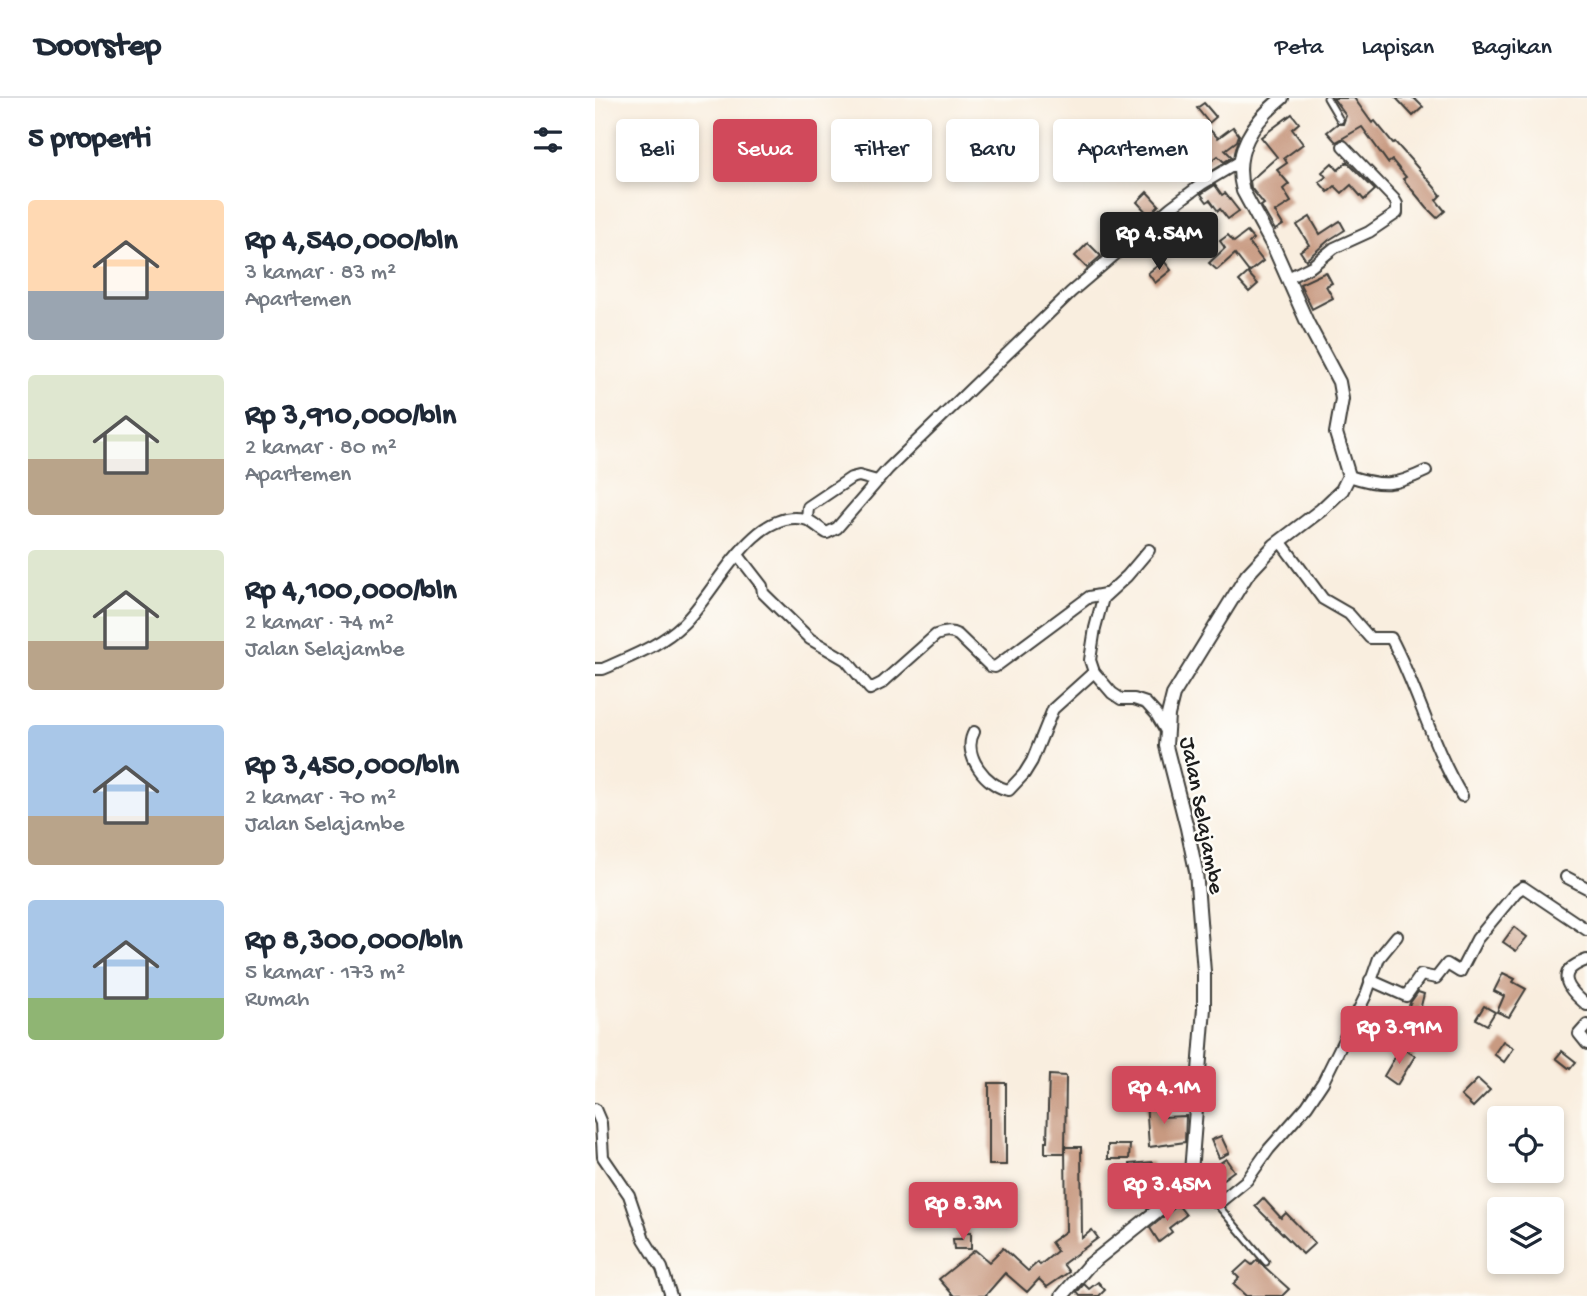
<!DOCTYPE html>
<html lang="id">
<meta charset="utf-8">
<style>
:root{--surface:#fff;--page:#f6f6f7;--text:#1f2937;--muted:#747a83;--line:#e0e1e3;--accent:#d1495b}
body{margin:0;font-family:"Gochi Hand",sans-serif;background:var(--page);color:var(--text);height:100vh;display:flex;flex-direction:column;font-size:26px;white-space:nowrap}
*{box-sizing:border-box;margin:0}
p{font-size:23px;color:var(--muted)}
.icon{flex:none;width:38px;height:38px;fill:none;stroke:currentColor;stroke-width:2;stroke-linecap:round;stroke-linejoin:round}
.map{position:relative;flex:1;overflow:hidden}
.side{display:flex;flex-direction:column;background:var(--surface);width:595px}
.side>*{flex:none}
.hud{position:absolute;left:21px;top:21px;width:665px;height:63px;display:flex;gap:14px}
.fabs{position:absolute;left:892px;top:1008px;display:grid;gap:14px}
.fabs a{display:grid;place-items:center;width:77px;height:77px;border-radius:7px;background:var(--surface);box-shadow:0 4px 10px #0003;font-size:35px}
.price{position:absolute;translate:-50% -60px;padding:0 16px;border-radius:7px;background:var(--accent);color:#fff;font-size:23px;line-height:46px;filter:drop-shadow(0 2px 4px #0008)}
.price::after{content:'';position:absolute;left:50%;top:42px;width:21px;height:16px;margin-left:-10px;background:inherit;clip-path:polygon(0 0,100% 0,50% 100%)}
.price.selected{background:#222;color:#fff}
ul{padding:0;list-style:none}
li{display:flex;align-items:center;gap:21px;height:175px;padding:0 28px}
li span{display:grid;place-items:center;flex:none;width:196px;height:140px;border-radius:7px;color:#555}
li>.icon{margin-inline-start:auto}
span .icon{width:84px;height:84px;fill:#fffc;stroke-width:1}
li b{font-size:30px}
h2{display:flex;justify-content:space-between;align-items:center;height:84px;padding:0 28px;font-size:30px}
.tag{padding:0 24px;border-radius:7px;background:var(--surface);box-shadow:0 4px 10px #0003;font-size:24px;line-height:63px}
.tag.selected{background:var(--accent);color:#fff}
header{display:flex;align-items:center;gap:42px;box-sizing:border-box;height:98px;padding:0 35px;background:var(--surface);border-bottom:2px solid var(--line)}
header strong{font-size:33px}
nav{display:flex;gap:38px;margin-inline-start:auto;font-size:24px}
main{display:flex;flex:1;min-height:0}
.map>svg:first-child{display:block}
</style>
<header>
<strong>Doorstep</strong>
<nav><a>Peta</a><a>Lapisan</a><a>Bagikan</a></nav>
</header>
<main>
<section class="side">
<h2>5 properti<svg class="icon" aria-label="filters" viewBox="0 0 24 24"><path d="M4 7h16M4 17h16"/><circle cx="9" cy="7" r="2"/><circle cx="15" cy="17" r="2"/></svg></h2>
<ul>
<li><span style="background:linear-gradient(#ffd9b3 65%,#9aa5b1 0)"><svg class="icon" aria-label="home" viewBox="0 0 24 24"><path d="M3 11l9-7 9 7M6 9v11h12V9"/></svg></span><div><b>Rp 4,540,000/bln</b><p>3 kamar · 83 m²</p><p>Apartemen</p></div></li>
<li><span style="background:linear-gradient(#dfe7d0 60%,#b9a48a 0)"><svg class="icon" aria-label="home" viewBox="0 0 24 24"><path d="M3 11l9-7 9 7M6 9v11h12V9"/></svg></span><div><b>Rp 3,910,000/bln</b><p>2 kamar · 80 m²</p><p>Apartemen</p></div></li>
<li><span style="background:linear-gradient(#dfe7d0 65%,#b9a48a 0)"><svg class="icon" aria-label="home" viewBox="0 0 24 24"><path d="M3 11l9-7 9 7M6 9v11h12V9"/></svg></span><div><b>Rp 4,100,000/bln</b><p>2 kamar · 74 m²</p><p>Jalan Selajambe</p></div></li>
<li><span style="background:linear-gradient(#a9c7e8 65%,#b9a48a 0)"><svg class="icon" aria-label="home" viewBox="0 0 24 24"><path d="M3 11l9-7 9 7M6 9v11h12V9"/></svg></span><div><b>Rp 3,450,000/bln</b><p>2 kamar · 70 m²</p><p>Jalan Selajambe</p></div></li>
<li><span style="background:linear-gradient(#a9c7e8 70%,#8fb573 0)"><svg class="icon" aria-label="home" viewBox="0 0 24 24"><path d="M3 11l9-7 9 7M6 9v11h12V9"/></svg></span><div><b>Rp 8,300,000/bln</b><p>5 kamar · 173 m²</p><p>Rumah</p></div></li>
</ul>
</section>
<div class="map">
<svg width="992" height="1198" viewBox="0 0 992 1198">
<rect width="100%" height="100%" fill="#fdfcf7"/>
<filter id="ink" filterUnits="userSpaceOnUse"><feTurbulence type="fractalNoise" baseFrequency=".0143" numOctaves="2"/><feDisplacementMap in="SourceGraphic" scale="14" xChannelSelector="R" yChannelSelector="G"/><feConvolveMatrix kernelMatrix="1 2 1 2 8 2 1 2 1" color-interpolation-filters="sRGB"/></filter>
<filter id="wash" filterUnits="userSpaceOnUse"><feTurbulence type="fractalNoise" baseFrequency=".00686" numOctaves="4" result="noise"/><feDisplacementMap in="SourceGraphic" scale="28" xChannelSelector="R" yChannelSelector="G"/><feGaussianBlur stdDeviation="1.57" result="paint"/><feColorMatrix in="noise" values="0 0 0 0 0 0 0 0 0 0 0 0 0 0 0 0 0 1.4 0 .05"/><feComposite in="paint" operator="in"/></filter>
<g filter="url(#wash)">
<rect width="100%" height="100%" fill="#f9eedf"/>
<g id="blocks">
<g fill="#c89a81">
<path d="M738,0H759L777,25L780,23L798,45L800,44L830,78L846,97L841,102L850,113L842,120L832,110L808,81L811,79L797,62L793,65L767,29L741,44L732,34L742,26H748L751,18Z"/>
<path d="M801,0H819L828,9L818,18Z"/>
<path d="M609,5L621,19L614,25L602,10Z"/>
<path d="M697,16L704,25L697,31L708,46L689,60L692,65L682,72L694,86L688,91L696,104L680,114L688,127L680,132L666,108L669,106L656,90L655,83L682,59L666,39Z"/>
<path d="M611,28L623,40L638,29L644,37L642,43L630,52L637,59L629,64L623,58L607,70L611,75L597,84L574,51L599,31V38Z"/>
<path d="M752,64L780,92L769,102L756,87L747,95L740,88L733,94L724,84L731,79L727,74L737,65L743,72Z"/>
<path d="M620,87L627,97L630,95L644,113L633,121L625,111L623,113L615,102L612,104L606,96Z"/>
<path d="M552,94L564,107L554,117L542,104Z"/>
<path d="M715,119L725,136L745,123L750,132L734,142L711,162L705,153L714,147L702,127Z"/>
<path d="M652,134L658,141L654,145L668,163L654,174L640,156L622,172L614,165L630,150L625,143L633,137L639,144Z"/>
<path d="M493,145L506,158L492,170L480,158Z"/>
<path d="M569,163L576,172L560,185L553,175Z"/>
<path d="M731,174L737,185L731,188L738,200L717,211L705,186Z"/>
<path d="M653,175L663,186L654,194L644,183Z"/>
<path d="M919,829L932,839L921,853L908,844Z"/>
<path d="M908,875L920,881L918,884L931,891L914,919L902,914L909,898L899,893Z"/>
<path d="M823,894L829,896L825,912L805,943L794,936L810,912L812,914L815,905Z"/>
<path d="M889,908L900,914L892,927L881,921Z"/>
<path d="M908,943L919,950L909,964L899,956Z"/>
<path d="M806,949L820,958L802,987L789,978Z"/>
<path d="M967,953L981,964L975,971L961,960Z"/>
<path d="M454,977L471,978L470,1055H450V1043H452Z"/>
<path d="M883,981L895,992L878,1009L866,998Z"/>
<rect x="394" y="985" width="17" height="82"/>
<path d="M566,1001L567,1019L591,1018L590,1044L554,1049L551,1002Z"/>
<path d="M626,1038L634,1055L624,1060L616,1042Z"/>
<path d="M513,1047H535L534,1061H513Z"/>
<path d="M470,1049H486L487,1140L497,1132L503,1140L468,1166L474,1174L452,1189L444,1181L432,1194L410,1175L390,1198H359L344,1181L380,1152L394,1164L408,1150L433,1173L443,1164L445,1167L462,1153L456,1144L471,1133Z"/>
<path d="M631,1061L639,1073L624,1084L615,1072Z"/>
<path d="M557,1064L558,1085H555V1093L544,1094L543,1086L536,1087L535,1066Z"/>
<path d="M668,1100L686,1120L691,1115L720,1145L708,1156L660,1108Z"/>
<path d="M583,1107L591,1117L574,1130L577,1134L564,1144L555,1130Z"/>
<path d="M376,1134V1151H359L358,1141H367V1135Z"/>
<path d="M662,1162L694,1191L687,1198H651L638,1186L644,1180L639,1175L652,1163L657,1167Z"/>
<path d="M503,1184L510,1192L504,1198H485L482,1194L489,1186L494,1191Z"/>
</g>
</g>
</g>
<g filter="url(#ink)">
<use href="#blocks" fill-opacity="0" stroke="#3d3c39" stroke-width="2"/>
<g fill="none" stroke-linecap="round" stroke-linejoin="round">
<defs>
<g id="service">
<path d="M732,0L745,22"/>
<path d="M620,1104L671,1164"/>
</g>
<g id="minor">
<path d="M693,180L717,168L739,150L774,134L802,115V106L799,101L748,48"/>
<path d="M754,378C787,389 800,388 831,373"/>
<path d="M212,421L213,409L256,380L264,378L282,383"/>
<path d="M685,443L728,501L754,516L775,540H796C823,591 837,649 867,698"/>
<path d="M554,452L532,478L508,500L500,530L495,562L499,574L517,595L526,601H539L551,605L561,616L571,633"/>
<path d="M143,457L167,488L168,495L215,541L251,562L275,591L287,585L341,537C349,534 355,533 363,537L395,568L400,569L494,499L510,496"/>
<path d="M0,571H8C36,558 65,548 88,526C120,496 157,410 209,421C217,422 224,431 232,435L242,430L293,371L476,194L576,109L607,86L644,64"/>
<path d="M379,634C366,656 392,689 414,692L429,676L437,663L458,611L499,574"/>
<path d="M971,779L992,790"/>
<path d="M992,862C959,873 971,890 992,907"/>
<path d="M775,882L811,898L826,877L841,880L852,866L865,874L882,841L921,794L928,789L992,832"/>
<path d="M992,927L984,936L992,946"/>
<path d="M0,1011L6,1025L8,1059L34,1097L49,1141L67,1170L76,1198"/>
<path d="M591,1085L611,1100L620,1104L626,1103L652,1082L674,1051L712,1008L728,984L771,897L784,860L802,838"/>
</g>
<path id="tertiary" d="M467,1198L493,1168L582,1097L596,1074L609,910V874L601,773L592,730L571,648L573,617L578,597L652,477L680,447L726,412L747,392L754,378L741,335L747,301L744,284L712,224L680,152L648,93C637,53 658,24 687,0"/>
</defs>
<use href="#service" stroke="#3d3c39" stroke-width="9"/>
<use href="#minor" stroke="#3d3c39" stroke-width="14"/>
<use href="#tertiary" stroke="#3d3c39" stroke-width="16"/>
<use href="#service" stroke="#fff" stroke-width="5"/>
<use href="#minor" stroke="#fff" stroke-width="10"/>
<use href="#tertiary" stroke="#fff" stroke-width="12"/>
</g>
</g>
<g text-anchor="middle" stroke-width="5" stroke-linejoin="round" paint-order="stroke">
<g font-size="23" fill="#1c1c1c" stroke="#fdfcf7">
<text transform="translate(609 717) rotate(79)" y="8">Jalan Selajambe</text>
</g>
</g>
</svg>
<div class="fabs">
<a><svg class="icon" aria-label="locate" viewBox="0 0 24 24"><circle cx="12" cy="12" r="6"/><path d="M12 2v4M12 18v4M2 12h4M18 12h4"/></svg></a>
<a><svg class="icon" aria-label="layers" viewBox="0 0 24 24"><path d="M12 4l9 5-9 5-9-5zM3 14l9 5 9-5"/></svg></a>
</div>
<b class="price selected" style="left:564px;top:174px">Rp 4.54M</b>
<b class="price" style="left:804px;top:968px">Rp 3.91M</b>
<b class="price" style="left:569px;top:1028px">Rp 4.1M</b>
<b class="price" style="left:572px;top:1125px">Rp 3.45M</b>
<b class="price" style="left:368px;top:1144px">Rp 8.3M</b>
<div class="hud">
<a class="tag">Beli</a>
<a class="tag selected">Sewa</a>
<a class="tag">Filter</a>
<a class="tag">Baru</a>
<a class="tag">Apartemen</a>
</div>
</div>
</main>
